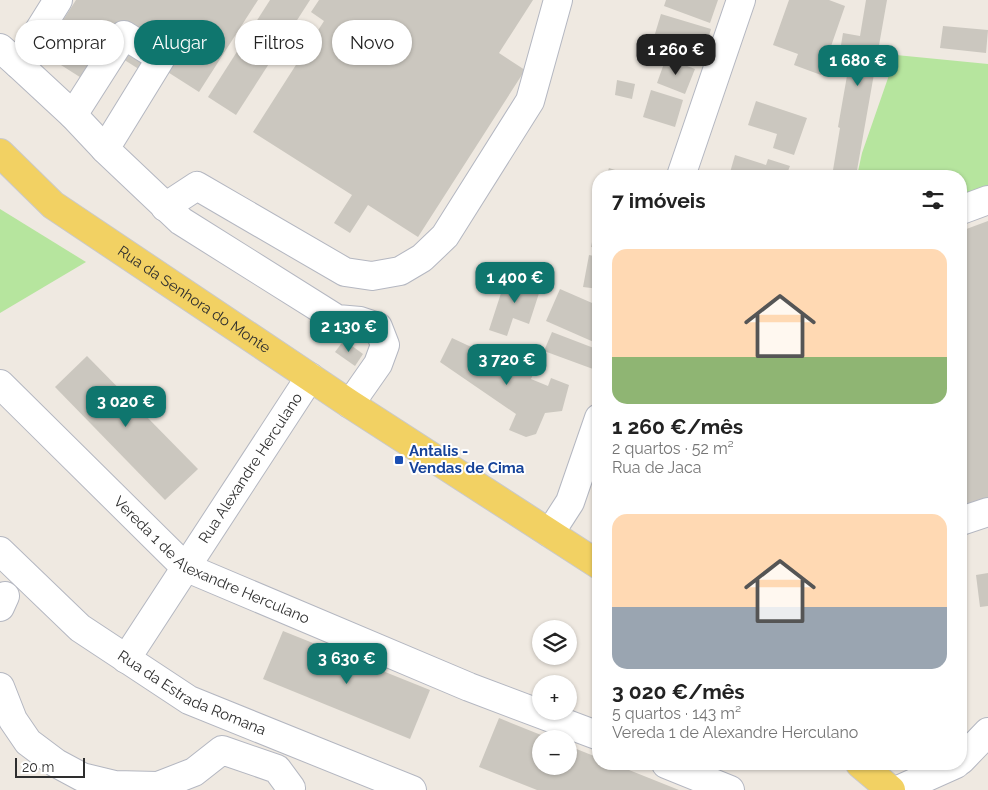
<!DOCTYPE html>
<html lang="pt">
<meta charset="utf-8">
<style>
:root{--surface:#fff;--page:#f2f2f2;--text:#222;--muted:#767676;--accent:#0f766e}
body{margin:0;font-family:Raleway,sans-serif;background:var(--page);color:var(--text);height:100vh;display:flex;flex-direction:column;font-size:19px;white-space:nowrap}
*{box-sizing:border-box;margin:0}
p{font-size:16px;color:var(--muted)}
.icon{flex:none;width:28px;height:28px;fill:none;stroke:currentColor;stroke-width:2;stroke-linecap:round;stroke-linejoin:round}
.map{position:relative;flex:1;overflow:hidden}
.panel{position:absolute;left:592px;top:170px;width:375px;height:600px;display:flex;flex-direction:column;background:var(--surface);border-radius:20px;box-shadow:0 1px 4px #0004}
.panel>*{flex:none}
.hud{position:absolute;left:15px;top:20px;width:475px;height:45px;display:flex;gap:10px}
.controls{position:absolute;left:532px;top:620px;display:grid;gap:10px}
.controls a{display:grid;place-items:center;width:45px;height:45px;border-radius:50%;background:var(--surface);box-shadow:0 1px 4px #0004;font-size:25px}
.scale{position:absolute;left:15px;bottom:12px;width:70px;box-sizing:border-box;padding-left:5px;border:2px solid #2e2e2e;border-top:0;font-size:14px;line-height:18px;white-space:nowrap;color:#2e2e2e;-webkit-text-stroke:4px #fff;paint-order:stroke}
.price{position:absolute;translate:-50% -42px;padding:0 11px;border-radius:10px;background:var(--accent);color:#fff;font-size:16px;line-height:32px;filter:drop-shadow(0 1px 2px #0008)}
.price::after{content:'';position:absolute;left:50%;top:30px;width:15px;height:11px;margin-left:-8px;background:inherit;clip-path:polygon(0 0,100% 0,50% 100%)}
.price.current{background:#222;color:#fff}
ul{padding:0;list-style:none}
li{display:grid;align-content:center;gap:10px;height:265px;padding:0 20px}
li span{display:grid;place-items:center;height:155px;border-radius:15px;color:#555}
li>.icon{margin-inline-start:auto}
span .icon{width:90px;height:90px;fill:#fffc;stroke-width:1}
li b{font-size:21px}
h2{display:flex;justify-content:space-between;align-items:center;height:60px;padding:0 20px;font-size:21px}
.chip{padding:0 18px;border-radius:22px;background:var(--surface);box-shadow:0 1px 4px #0004;font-size:18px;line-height:45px}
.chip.current{background:var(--accent);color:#fff}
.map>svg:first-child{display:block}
</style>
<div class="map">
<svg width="988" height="790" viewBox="0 0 988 790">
<rect width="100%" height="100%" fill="#efe9e1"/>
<g fill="#b6e59e">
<path d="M896,55L988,64V197L961,207V176H857L862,153Z"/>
<path d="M0,209L86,262L0,313Z"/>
</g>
<g fill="#cbc7bf">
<path d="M76,0H258L199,92L163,69L156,80L104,47L83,79L42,53Z"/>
<path d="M270,0H310L236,115L208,97Z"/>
<path d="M319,0H533L499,53L525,70L418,237L368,205L350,233L334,223L352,195L253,132L324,21L311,12Z"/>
<path d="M666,0H718L710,23L664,6Z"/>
<path d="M789,0H829L845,6L821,75L794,65L798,54L773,45Z"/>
<path d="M866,0H887L856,176H832L840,128L838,127L851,53L840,51L843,33L860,36Z"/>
<path d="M661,14L711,29L701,63L651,47Z"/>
<path d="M943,26L988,30L986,53L940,48Z"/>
<path d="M666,58L695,69L685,94L657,83Z"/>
<path d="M617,80L635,84L632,99L615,95Z"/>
<path d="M651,90L683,100L675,127L643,117Z"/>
<path d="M756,101L807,118L794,155L773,148L777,134L748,125Z"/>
<path d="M735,155L766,165L768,159L790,166L786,176H729Z"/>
<path d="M609,168L633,176H606Z"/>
<path d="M597,218L599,219V248L591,247Z"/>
<path d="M988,221V504L961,513V231Z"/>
<path d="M589,255L599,257V289L583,287Z"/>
<path d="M512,274L542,284L529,324L513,318L507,336L489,330L503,287L508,288Z"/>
<path d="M560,289L599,306V338L596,343L546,321Z"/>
<path d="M552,332L599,350V355L593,369L544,351Z"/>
<path d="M452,338L482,352L534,372L531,379L548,386L551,378L569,385L562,411L545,413L536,434L526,437L509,430L516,414L440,362Z"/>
<path d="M344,340L363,354L355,366L335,352Z"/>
<path d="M87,356L198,469L165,500L55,387Z"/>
<path d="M988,573V606L980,607L976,575Z"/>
<path d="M283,631L430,690L410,739L263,679Z"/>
<path d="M499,718L551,739H541V766H569V746L599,758V764H614L679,790H537L479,767Z"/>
</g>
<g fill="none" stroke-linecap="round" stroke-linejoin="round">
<defs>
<g id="minor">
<path d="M58,0L18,64L73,115L105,149L181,221L337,319L360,321L378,327L385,345L378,364L350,404"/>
<path d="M0,48L18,64"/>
<path d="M73,115L124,35L161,58L105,149"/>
<path d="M681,176L741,0"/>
<path d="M165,207L197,186L345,272L372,276L400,271L422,258L445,236L530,101L558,0"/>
<path d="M961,210L988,200"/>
<path id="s1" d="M0,384L185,567L469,687L599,736"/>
<path d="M961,521L988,512"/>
<path d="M550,533L570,502L599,418"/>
<path id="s2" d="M0,551L80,628L189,700L412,790"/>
<path d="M0,607L5,596"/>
<path id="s3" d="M126,659L310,377"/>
<path d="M0,687L13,720L28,742L56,763L82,777L115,785L158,786L194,772L222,750L277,769L291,788"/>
<path d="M961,760L988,732"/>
<path d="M666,764L730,790"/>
<path d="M898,790L956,764"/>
</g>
<g id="major">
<path id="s4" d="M0,153L53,205L350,404L599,565"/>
<path d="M860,764L891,790"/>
</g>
</defs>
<use href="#minor" stroke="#b4b7c1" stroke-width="30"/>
<use href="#major" stroke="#c9c9c9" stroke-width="30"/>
<use href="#minor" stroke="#fff" stroke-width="28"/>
<use href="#major" stroke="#f2d163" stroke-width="28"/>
</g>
<rect fill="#1a4fb4" stroke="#fff" stroke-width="2" x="394" y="455" width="10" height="10" rx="2.5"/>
<g text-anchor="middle" stroke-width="4" stroke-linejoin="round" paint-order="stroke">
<g font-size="15" fill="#2e2e2e" stroke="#fff">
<text dy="5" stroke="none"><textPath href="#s4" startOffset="244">Rua da Senhora do Monte</textPath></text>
<text dy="5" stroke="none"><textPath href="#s3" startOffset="228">Rua Alexandre Herculano</textPath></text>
<text dy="5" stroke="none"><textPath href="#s1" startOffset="279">Vereda 1 de Alexandre Herculano</textPath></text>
<text dy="5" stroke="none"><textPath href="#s2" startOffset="241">Rua da Estrada Romana</textPath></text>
</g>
<g font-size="15" font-weight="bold" fill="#164399" stroke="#fff" text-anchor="start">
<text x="409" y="456">Antalis -<tspan x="409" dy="17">Vendas de Cima</tspan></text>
</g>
</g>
</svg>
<div class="controls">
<a><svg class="icon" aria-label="layers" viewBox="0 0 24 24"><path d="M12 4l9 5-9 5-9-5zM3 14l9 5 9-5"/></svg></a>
<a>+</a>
<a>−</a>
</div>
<div class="scale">20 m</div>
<b class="price current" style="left:676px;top:76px">1 260 €</b>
<b class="price" style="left:858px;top:87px">1 680 €</b>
<b class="price" style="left:515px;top:304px">1 400 €</b>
<b class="price" style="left:349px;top:353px">2 130 €</b>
<b class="price" style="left:507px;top:386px">3 720 €</b>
<b class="price" style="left:126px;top:428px">3 020 €</b>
<b class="price" style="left:347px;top:685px">3 630 €</b>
<div class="hud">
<a class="chip">Comprar</a>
<a class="chip current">Alugar</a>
<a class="chip">Filtros</a>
<a class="chip">Novo</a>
</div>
<section class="panel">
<h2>7 imóveis<svg class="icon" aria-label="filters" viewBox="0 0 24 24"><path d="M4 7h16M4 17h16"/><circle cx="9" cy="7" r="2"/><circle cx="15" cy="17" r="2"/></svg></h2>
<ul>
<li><span style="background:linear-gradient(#ffd9b3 70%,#8fb573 0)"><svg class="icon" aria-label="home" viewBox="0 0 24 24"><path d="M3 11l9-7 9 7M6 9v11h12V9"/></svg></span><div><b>1 260 €/mês</b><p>2 quartos · 52 m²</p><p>Rua de Jaca</p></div></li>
<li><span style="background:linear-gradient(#ffd9b3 60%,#9aa5b1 0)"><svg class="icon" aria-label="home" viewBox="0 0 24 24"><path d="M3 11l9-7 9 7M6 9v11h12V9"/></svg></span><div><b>3 020 €/mês</b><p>5 quartos · 143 m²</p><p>Vereda 1 de Alexandre Herculano</p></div></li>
</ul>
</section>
</div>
